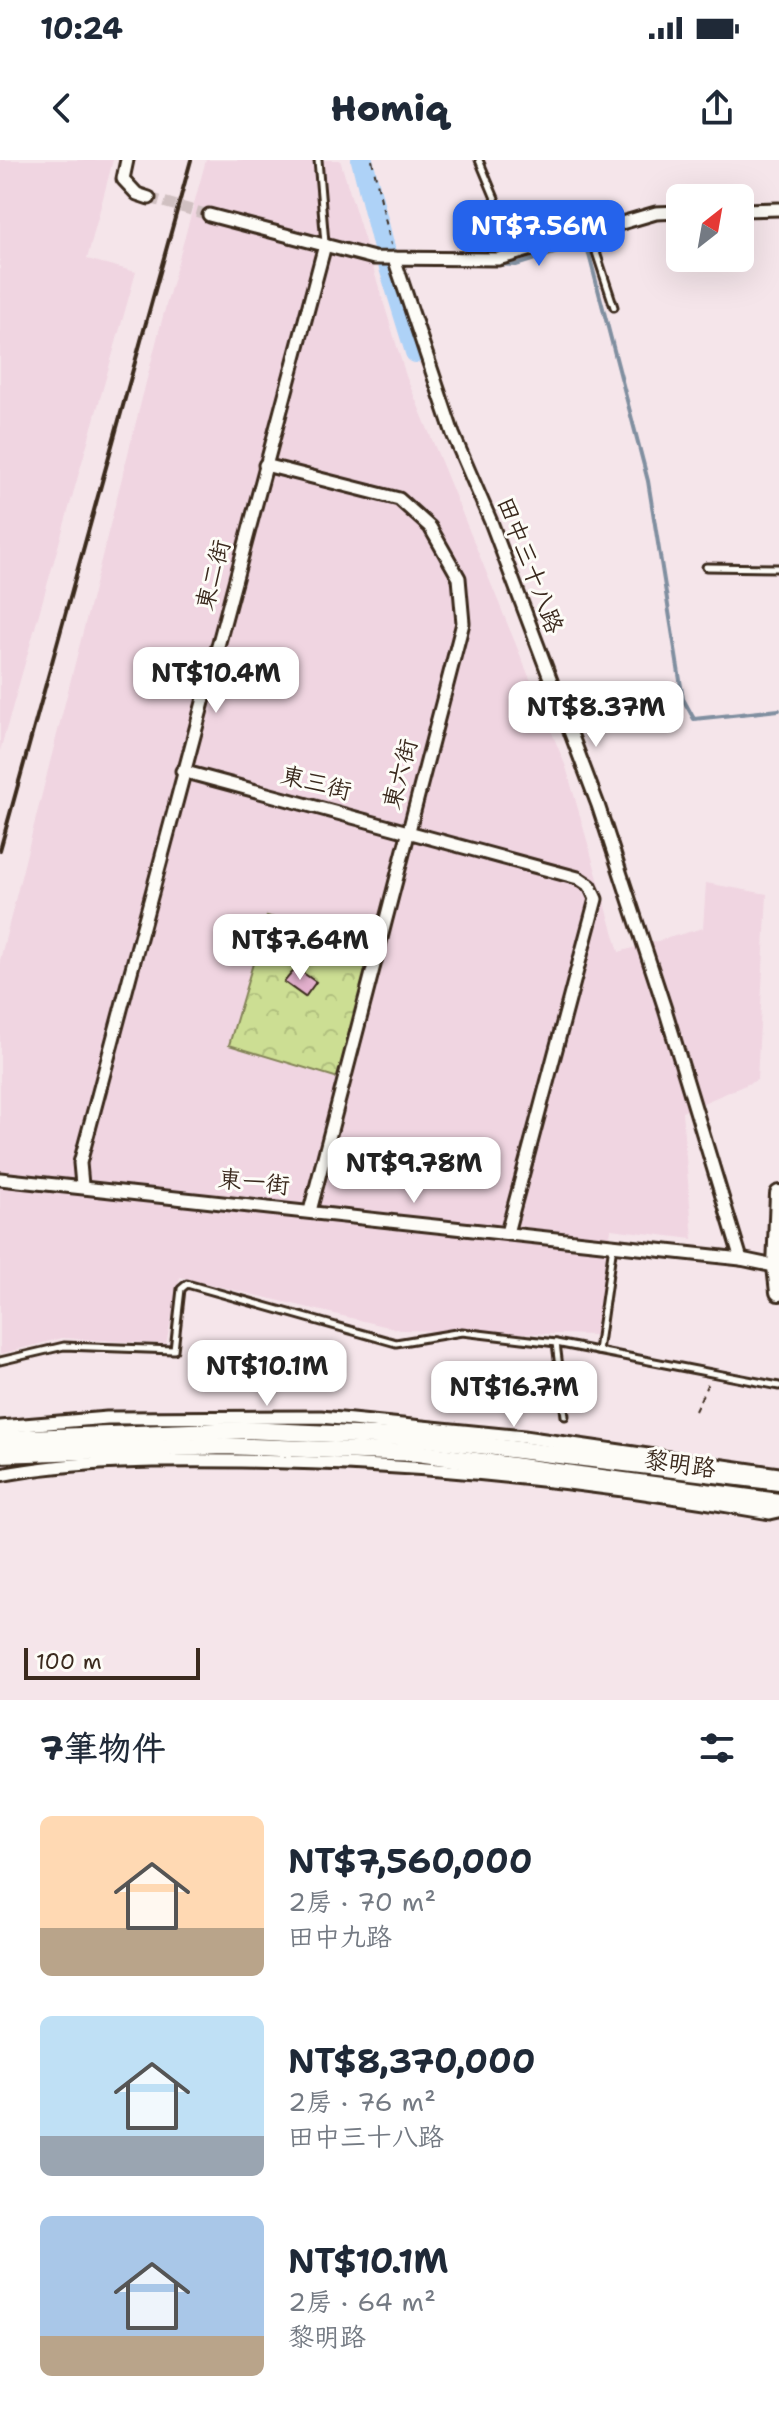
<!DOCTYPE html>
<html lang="zh-TW">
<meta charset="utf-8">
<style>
:root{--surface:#fff;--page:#f2f2f3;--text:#1f2937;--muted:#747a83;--accent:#2563eb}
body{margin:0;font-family:"Shantell Sans","LXGW WenKai TC",sans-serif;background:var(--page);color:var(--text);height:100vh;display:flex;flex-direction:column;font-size:30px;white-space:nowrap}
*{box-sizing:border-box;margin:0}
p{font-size:26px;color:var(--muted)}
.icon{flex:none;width:44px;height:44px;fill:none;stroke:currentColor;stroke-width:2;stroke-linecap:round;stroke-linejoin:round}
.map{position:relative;height:1540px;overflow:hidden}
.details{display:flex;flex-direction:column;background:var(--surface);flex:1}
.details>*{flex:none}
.needle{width:52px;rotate:31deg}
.controls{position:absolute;left:666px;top:24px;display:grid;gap:16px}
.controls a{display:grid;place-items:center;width:88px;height:88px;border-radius:12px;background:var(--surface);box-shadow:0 8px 32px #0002;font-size:40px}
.scale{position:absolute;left:24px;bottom:20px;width:176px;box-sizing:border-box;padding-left:8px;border:4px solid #3b2a1e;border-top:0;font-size:22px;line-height:28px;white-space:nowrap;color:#3b2a1e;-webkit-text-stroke:6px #fdfcf7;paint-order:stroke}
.price{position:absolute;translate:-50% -68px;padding:0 18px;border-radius:16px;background:#fff;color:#222;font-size:26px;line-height:52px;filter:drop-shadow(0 2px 4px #0008)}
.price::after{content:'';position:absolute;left:50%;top:48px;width:24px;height:18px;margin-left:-12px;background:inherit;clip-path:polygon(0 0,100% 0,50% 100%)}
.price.selected{background:var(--accent);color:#fff}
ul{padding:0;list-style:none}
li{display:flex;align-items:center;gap:24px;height:200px;padding:0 40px}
li span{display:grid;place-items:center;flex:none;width:224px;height:160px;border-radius:12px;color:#555}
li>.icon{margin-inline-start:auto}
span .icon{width:96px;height:96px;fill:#fffc;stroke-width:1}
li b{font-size:34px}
h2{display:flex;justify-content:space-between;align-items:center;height:96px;padding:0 40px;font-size:34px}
.status{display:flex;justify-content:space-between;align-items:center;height:56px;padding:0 40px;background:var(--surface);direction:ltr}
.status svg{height:22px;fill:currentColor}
header{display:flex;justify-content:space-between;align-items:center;height:104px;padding:0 40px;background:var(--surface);font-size:36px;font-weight:800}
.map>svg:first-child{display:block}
</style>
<div class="status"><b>10:24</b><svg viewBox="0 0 49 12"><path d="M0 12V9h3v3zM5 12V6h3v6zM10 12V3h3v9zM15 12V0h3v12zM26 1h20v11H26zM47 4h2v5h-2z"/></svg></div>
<header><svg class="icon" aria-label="back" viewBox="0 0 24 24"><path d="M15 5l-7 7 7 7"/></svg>Homiq<svg class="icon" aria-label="share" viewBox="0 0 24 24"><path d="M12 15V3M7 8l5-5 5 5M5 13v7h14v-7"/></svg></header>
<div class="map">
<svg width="779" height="1540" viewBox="0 0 779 1540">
<defs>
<pattern id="park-crowns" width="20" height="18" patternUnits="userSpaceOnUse" patternTransform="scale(2)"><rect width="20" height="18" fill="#ccde93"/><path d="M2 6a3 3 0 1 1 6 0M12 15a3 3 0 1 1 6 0" fill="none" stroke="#b0bf7e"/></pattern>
</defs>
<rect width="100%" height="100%" fill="#f5e5ea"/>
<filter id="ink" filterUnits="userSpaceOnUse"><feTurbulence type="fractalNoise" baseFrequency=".0125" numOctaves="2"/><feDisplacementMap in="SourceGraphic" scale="16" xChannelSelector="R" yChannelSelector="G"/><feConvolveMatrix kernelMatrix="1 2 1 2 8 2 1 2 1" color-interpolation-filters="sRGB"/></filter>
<g filter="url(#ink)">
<g fill="#f0d5e1">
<path d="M0,0H113L87,99L136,112L0,591Z"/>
<path d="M206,0H340L406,216L566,607L619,792L703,768L706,723L767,734L757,920L682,952L693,1079L611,1069L596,1175L401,1170L180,1117L166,1184L62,1178L0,1194V800L159,171Z"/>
</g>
<path fill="url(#park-crowns)" stroke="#848458" stroke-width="2" d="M267,756L381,788L345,920L229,885Z"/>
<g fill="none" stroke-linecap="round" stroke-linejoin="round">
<path stroke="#808fa0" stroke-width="4" d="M493,104L516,105L586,83L648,321L683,539L694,559L779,550"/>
<g stroke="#aed2f7" stroke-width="22">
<path d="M362,0L384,88"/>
<path d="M388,101L416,192"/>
</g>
</g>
<path fill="#e3b0cd" stroke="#3b2a1e" stroke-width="2" d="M296,808L316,822L305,837L284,822Z"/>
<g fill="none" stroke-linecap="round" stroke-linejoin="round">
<path stroke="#d0c0c1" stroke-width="11" stroke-dasharray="11 5.5" stroke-linecap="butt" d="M149,38L209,55"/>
<defs>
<g id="lane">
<path d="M318,0L325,83"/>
<path d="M479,0L517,91"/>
<path d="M590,74L614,147"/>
<path d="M706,407L779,408"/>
<path d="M556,1183L565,1256"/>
<path d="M598,1191L613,1085"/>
<path d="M0,1201L64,1186L174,1190L181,1129L187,1124L396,1183L462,1172L556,1183L779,1226"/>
</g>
<g id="street">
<path d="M127,0L123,19L137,34L149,38"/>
<path d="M740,50L779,49"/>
<path d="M209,55L374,98L498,99L656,53L680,52"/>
<path d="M394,98L453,274L491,362L598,645L665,849L741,1099"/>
<path d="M265,305L399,339L430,367L459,418L463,463L310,1051"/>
<path d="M182,611L578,718L590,726L596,739L507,1073"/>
<path d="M0,1019L741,1099L779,1107"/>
<path d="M82,1025L80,1003L325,85"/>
<path d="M0,1267L107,1258L321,1257L524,1277L779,1314"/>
<path d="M0,1315C80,1300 160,1300 241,1301C417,1303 596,1322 770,1353L779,1351"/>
</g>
<g id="secondary">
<path d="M779,1034L776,1107L779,1132"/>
<path d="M0,1279L244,1270L421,1278L779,1322"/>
<path d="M0,1294L225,1286L417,1293L779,1342"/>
</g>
</defs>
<use href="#lane" stroke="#3b2a1e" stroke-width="11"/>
<use href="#street" stroke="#3b2a1e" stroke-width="17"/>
<use href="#secondary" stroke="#3b2a1e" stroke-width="22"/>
<g stroke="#3b2a1e" stroke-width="2" stroke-dasharray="6 6" stroke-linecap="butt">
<path d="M372,0L391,85"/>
<path d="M695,1251L708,1223"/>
</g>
<use href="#lane" stroke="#fdfcf7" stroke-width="5"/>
<use href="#street" stroke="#fdfcf7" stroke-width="11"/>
<use href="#secondary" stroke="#fdfcf7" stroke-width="16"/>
<path stroke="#3b2a1e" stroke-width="4" d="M0,690L191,0"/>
</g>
</g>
<g text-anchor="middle" stroke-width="6" stroke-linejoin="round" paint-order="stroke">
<g font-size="24" fill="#3b2a1e" stroke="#fdfcf7">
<text transform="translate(530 405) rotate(69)" y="8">田中三十八路</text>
<text transform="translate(213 415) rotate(-75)" y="8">東二街</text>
<text transform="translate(400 614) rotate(-75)" y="8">東六街</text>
<text transform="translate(316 623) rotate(14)" y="8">東三街</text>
<text transform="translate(254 1022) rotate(6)" y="8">東一街</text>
<text transform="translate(680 1304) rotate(8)" y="8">黎明路</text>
</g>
</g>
</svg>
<div class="controls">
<a><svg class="needle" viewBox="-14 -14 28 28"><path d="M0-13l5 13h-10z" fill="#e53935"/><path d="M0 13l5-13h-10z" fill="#747a83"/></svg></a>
</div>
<div class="scale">100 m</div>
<b class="price selected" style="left:539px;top:108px">NT$7.56M</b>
<b class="price" style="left:216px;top:555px">NT$10.4M</b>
<b class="price" style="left:596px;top:589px">NT$8.37M</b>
<b class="price" style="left:300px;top:822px">NT$7.64M</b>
<b class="price" style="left:414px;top:1045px">NT$9.78M</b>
<b class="price" style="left:267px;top:1248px">NT$10.1M</b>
<b class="price" style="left:514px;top:1269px">NT$16.7M</b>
</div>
<section class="details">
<h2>7筆物件<svg class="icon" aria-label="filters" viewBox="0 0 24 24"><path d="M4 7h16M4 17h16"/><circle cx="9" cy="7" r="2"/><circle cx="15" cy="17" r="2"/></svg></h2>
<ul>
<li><span style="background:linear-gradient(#ffd9b3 70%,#b9a48a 0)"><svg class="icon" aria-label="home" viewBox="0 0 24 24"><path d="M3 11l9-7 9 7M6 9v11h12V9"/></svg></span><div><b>NT$7,560,000</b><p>2房 · 70 m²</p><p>田中九路</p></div></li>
<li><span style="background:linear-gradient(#bfe0f5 75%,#9aa5b1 0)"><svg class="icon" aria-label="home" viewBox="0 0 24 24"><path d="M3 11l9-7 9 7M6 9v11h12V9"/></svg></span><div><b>NT$8,370,000</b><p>2房 · 76 m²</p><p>田中三十八路</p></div></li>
<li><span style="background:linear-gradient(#a9c7e8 75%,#b9a48a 0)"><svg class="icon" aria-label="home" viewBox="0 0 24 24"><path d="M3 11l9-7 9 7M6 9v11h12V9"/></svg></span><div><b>NT$10.1M</b><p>2房 · 64 m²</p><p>黎明路</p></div></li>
</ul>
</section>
